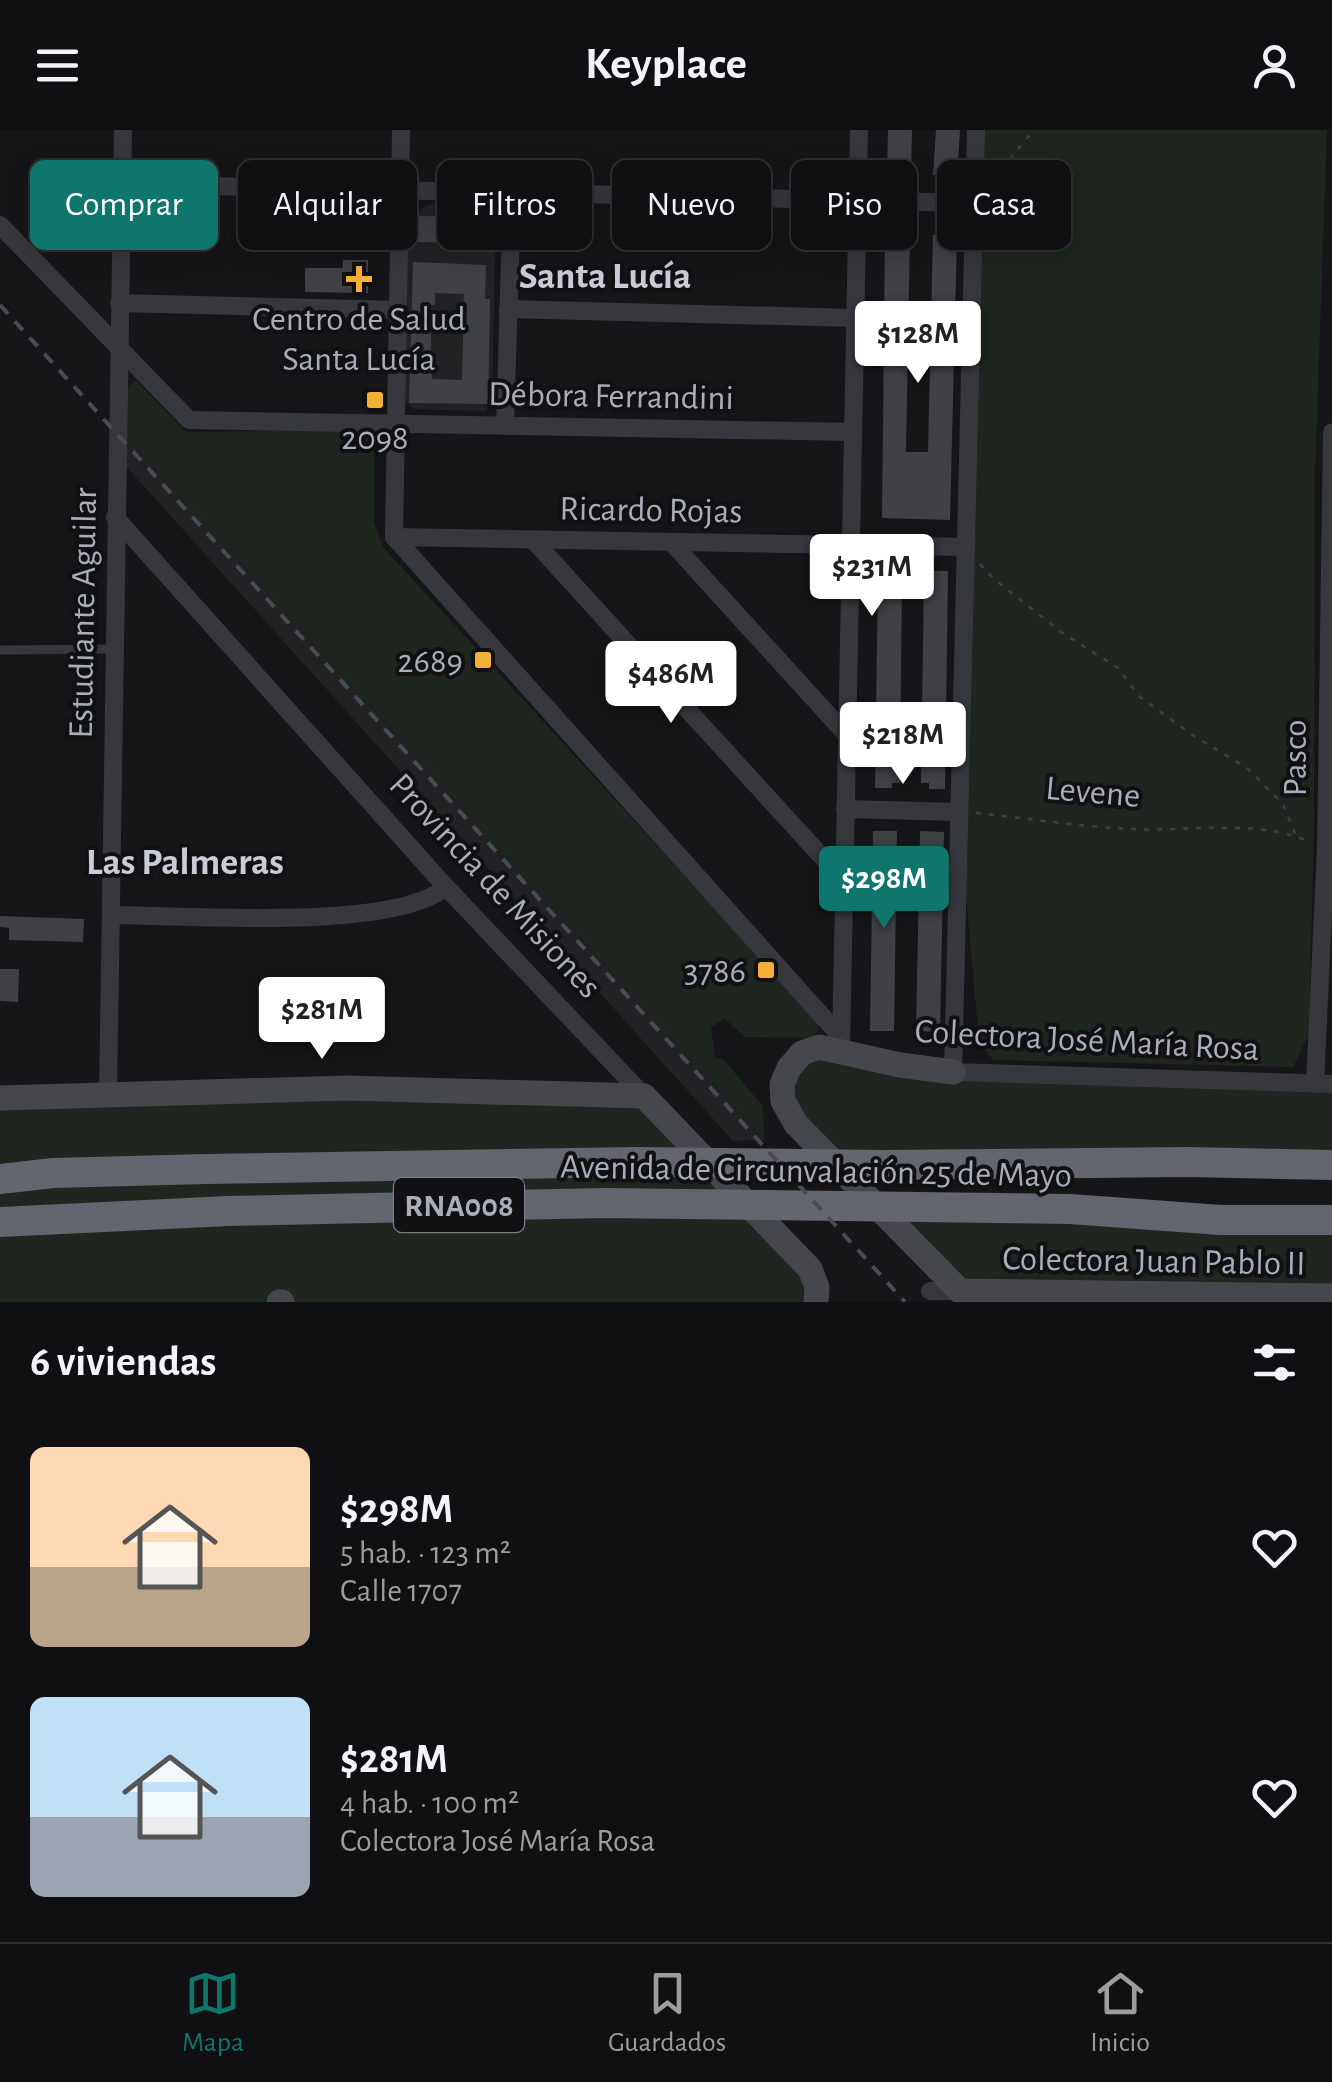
<!DOCTYPE html>
<html lang="es">
<meta charset="utf-8">
<style>
:root{--surface:#101012;--page:#1e1e20;--text:#f1f3f6;--muted:#9c9d9f;--line:#303032;--accent:#0f766e}
body{margin:0;font-family:"Alegreya Sans",sans-serif;background:var(--page);color:var(--text);height:100vh;display:flex;flex-direction:column;font-size:38px;white-space:nowrap}
*{box-sizing:border-box;margin:0}
p{font-size:32px;color:var(--muted)}
.icon{flex:none;width:55px;height:55px;fill:none;stroke:currentColor;stroke-width:2;stroke-linecap:round;stroke-linejoin:round}
.map{position:relative;height:1172px;overflow:hidden}
.drawer{display:flex;flex-direction:column;background:var(--surface);flex:1}
.drawer>*{flex:none}
.top-card{position:absolute;left:30px;top:30px;width:1272px;height:90px;display:flex;gap:20px}
.price{position:absolute;translate:-50% -85px;padding:0 22px;border-radius:10px;background:#fff;color:#222;font-size:32px;line-height:65px;filter:drop-shadow(0 2px 5px #0008)}
.price::after{content:'';position:absolute;left:50%;top:60px;width:30px;height:22px;margin-left:-15px;background:inherit;clip-path:polygon(0 0,100% 0,50% 100%)}
.price.on{background:var(--accent);color:#fff}
ul{padding:0;list-style:none}
li{display:flex;align-items:center;gap:30px;height:250px;padding:0 30px}
li span{display:grid;place-items:center;flex:none;width:280px;height:200px;border-radius:15px;color:#555}
li>.icon{margin-inline-start:auto}
span .icon{width:120px;height:120px;fill:#fffc;stroke-width:1}
li b{font-size:42px}
h2{display:flex;justify-content:space-between;align-items:center;height:120px;padding:0 30px;font-size:42px}
.tag{padding:0 35px;border-radius:15px;background:var(--surface);box-shadow:0 5px 25px #0003,0 0 0 2px var(--line);font-size:35px;line-height:90px}
.tag.on{background:var(--accent);color:#fff}
header{display:flex;justify-content:space-between;align-items:center;height:130px;padding:0 30px;background:var(--surface);font-size:45px;font-weight:600}
.tabs{display:flex;justify-content:space-around;align-items:center;height:140px;border-top:2px solid var(--line);background:var(--surface);font-size:28px;color:var(--muted)}
.tabs a{display:grid;justify-items:center;gap:5px}
.tabs .on{color:var(--accent)}
.map>svg:first-child{display:block}
</style>
<header><svg class="icon" aria-label="menu" viewBox="0 0 24 24"><path d="M4 6h16M4 12h16M4 18h16"/></svg>Keyplace<svg class="icon" aria-label="person" viewBox="0 0 24 24"><circle cx="12" cy="8" r="4"/><path d="M4 21q1-7 8-7t8 7"/></svg></header>
<div class="map">
<svg width="1332" height="1172" viewBox="0 0 1332 1172">
<rect width="100%" height="100%" fill="#161618"/>
<g fill="#222225">
<path d="M458,71L478,76L496,87L492,273L485,281L414,279L403,268L407,89L427,75Z"/>
<path d="M127,307L764,1010L733,1011L125,335Z"/>
</g>
<g fill="#1e261f">
<path d="M983,0H1327L1315,345L1314,690L1309,904L1293,937L993,930L979,912L966,766Z"/>
<path d="M136,250L186,302L374,300V393L383,417L815,888L819,900L810,908L745,907L724,888L711,898L715,927L724,930L763,976L764,1010L127,307V259Z"/>
<path d="M802,923L900,935L1332,954V1035L840,1034L796,994L789,938Z"/>
<path d="M644,966L810,1139L816,1172H0V968Z"/>
<path d="M1332,1090V1166L975,1163L890,1091Z"/>
</g>
<g fill="#404145" fill-rule="evenodd">
<path d="M888,0H912L911,44H887Z"/>
<path d="M936,0H960L957,46L933,45Z"/>
<path d="M414,86L496,87V113L413,112Z"/>
<path d="M885,104H910L906,322H928L933,105L957,106L950,390L882,388Z"/>
<path d="M343,130H368V163L305,162V138H343Z"/>
<path d="M413,132L486,135L485,169H490L488,274L409,273ZM435,163L464,164L462,250L432,249L430,175H435Z"/>
<path d="M878,440H895V445L902,446L900,653H892V658H875Z"/>
<path d="M932,441H948L945,659H929V653H921L924,446H932Z"/>
<path d="M873,701H897L894,901H870Z"/>
<path d="M920,701L944,702L940,902L916,901Z"/>
<path d="M0,786L84,789L83,812L9,810V798L0,797Z"/>
<path d="M0,839H19L18,872L0,871Z"/>
</g>
<g fill="none" stroke-linecap="round" stroke-linejoin="round">
<g stroke="#3d3f44" stroke-width="2.5" stroke-dasharray="5 8" stroke-linecap="butt">
<path d="M993,49L1034,0"/>
<path d="M980,434L994,449L1061,502L1118,538L1140,567L1194,606L1247,638L1283,674L1296,706"/>
<path d="M976,683C1027,688 1080,697 1132,699C1190,702 1255,688 1310,712"/>
</g>
<path stroke="#37383d" stroke-width="9" d="M0,520L114,519"/>
<g stroke="#37383d" stroke-width="18">
<path d="M976,0L953,942L1332,954"/>
<path d="M122,54L974,73"/>
<path d="M0,95L189,290L852,302"/>
<path d="M119,173L398,180"/>
<path d="M508,179L855,188"/>
<path d="M505,296L512,64"/>
<path d="M115,387L446,757L644,966"/>
<path d="M394,407L840,906"/>
<path d="M394,407L966,417"/>
<path d="M394,407L401,0"/>
<path d="M533,410L843,750"/>
<path d="M671,412L846,604"/>
<path d="M845,679L959,682"/>
<path d="M111,785C185,785 393,802 446,757"/>
<path d="M841,920L859,0"/>
<path d="M1315,954L1326,719L1332,302"/>
<path d="M108,966L123,0"/>
<path d="M930,1161H960"/>
</g>
<g stroke="#45474d" stroke-width="25">
<path d="M953,942L900,935L819,917L802,923L789,938L782,954L783,971L796,994L960,1161L1332,1166"/>
<path d="M0,968L347,958L644,966L810,1139L817,1157L816,1172"/>
<path d="M279,1172H282"/>
</g>
<g stroke="#63666e" stroke-width="30">
<path d="M0,1049L53,1043L206,1039L637,1032L883,1035L1187,1032L1332,1035"/>
<path d="M0,1092L228,1081L605,1073L1070,1079L1221,1090H1332"/>
</g>
<path stroke="#4a4c52" stroke-width="4" stroke-dasharray="12 10" stroke-linecap="butt" d="M0,175L905,1172"/>
</g>
<g fill="#f2b134" stroke="#111113" stroke-width="4">
<path d="M354 134h10v10h10v10h-10v10h-10v-10h-10v-10h10z"/>
<rect x="365" y="260" width="20" height="20" rx="5"/>
<rect x="473" y="520" width="20" height="20" rx="5"/>
<rect x="756" y="830" width="20" height="20" rx="5"/>
</g>
<g text-anchor="middle" stroke-width="8" stroke-linejoin="round" paint-order="stroke">
<rect fill="#111113" stroke="#7b7e86" stroke-width="2.5" x="394" y="1048" width="130" height="54" rx="8"/>
<g font-size="32" font-weight="bold" fill="#a8adb8">
<text x="459" y="1086">RNA008</text>
</g>
<g font-size="35" fill="#a8adb8" stroke="#111113">
<text x="359" y="200">Centro de Salud<tspan x="359" dy="40">Santa Lucía</tspan></text>
<text x="375" y="319">2098</text>
<text x="463" y="542" text-anchor="end">2689</text>
<text x="746" y="852" text-anchor="end">3786</text>
</g>
<g font-size="35" fill="#a8adb8" stroke="#111113">
<text transform="translate(611 265) rotate(1)" y="12">Débora Ferrandini</text>
<text transform="translate(651 379) rotate(1)" y="12">Ricardo Rojas</text>
<text transform="translate(82 483) rotate(-89)" y="12">Estudiante Aguilar</text>
<text transform="translate(1294 628) rotate(-90)" y="12">Pasco</text>
<text transform="translate(1093 661) rotate(5)" y="12">Levene</text>
<text transform="translate(496 755) rotate(47)" y="12">Provincia de Misiones</text>
<text transform="translate(1087 909) rotate(3)" y="12">Colectora José María Rosa</text>
<text transform="translate(816 1040) rotate(1)" y="12">Avenida de Circunvalación 25 de Mayo</text>
<text transform="translate(1154 1130) rotate(1)" y="12">Colectora Juan Pablo II</text>
</g>
<g font-size="38" font-weight="bold" fill="#c9ccd4" stroke="#111113">
<text x="605" y="158">Santa Lucía</text>
<text x="185" y="744">Las Palmeras</text>
</g>
</g>
</svg>
<b class="price" style="left:918px;top:256px">$128M</b>
<b class="price" style="left:872px;top:489px">$231M</b>
<b class="price" style="left:671px;top:596px">$486M</b>
<b class="price" style="left:903px;top:657px">$218M</b>
<b class="price on" style="left:884px;top:801px">$298M</b>
<b class="price" style="left:322px;top:932px">$281M</b>
<div class="top-card">
<a class="tag on">Comprar</a>
<a class="tag">Alquilar</a>
<a class="tag">Filtros</a>
<a class="tag">Nuevo</a>
<a class="tag">Piso</a>
<a class="tag">Casa</a>
</div>
</div>
<section class="drawer">
<h2>6 viviendas<svg class="icon" aria-label="filters" viewBox="0 0 24 24"><path d="M4 7h16M4 17h16"/><circle cx="9" cy="7" r="2"/><circle cx="15" cy="17" r="2"/></svg></h2>
<ul>
<li><span style="background:linear-gradient(#ffd9b3 60%,#b9a48a 0)"><svg class="icon" aria-label="home" viewBox="0 0 24 24"><path d="M3 11l9-7 9 7M6 9v11h12V9"/></svg></span><div><b>$298M</b><p>5 hab. · 123 m²</p><p>Calle 1707</p></div><svg class="icon" aria-label="heart" viewBox="0 0 24 24"><path d="M12 20l-8-8c-3-5 5-10 8-4 3-6 11-1 8 4z"/></svg></li>
<li><span style="background:linear-gradient(#bfe0f5 60%,#9aa5b1 0)"><svg class="icon" aria-label="home" viewBox="0 0 24 24"><path d="M3 11l9-7 9 7M6 9v11h12V9"/></svg></span><div><b>$281M</b><p>4 hab. · 100 m²</p><p>Colectora José María Rosa</p></div><svg class="icon" aria-label="heart" viewBox="0 0 24 24"><path d="M12 20l-8-8c-3-5 5-10 8-4 3-6 11-1 8 4z"/></svg></li>
</ul>
</section>
<nav class="tabs">
<a class="on"><svg class="icon" aria-label="map" viewBox="0 0 24 24"><path d="M3 6l6-2 6 2 6-2v14l-6 2-6-2-6 2zM9 4v14M15 6v14"/></svg>Mapa</a>
<a><svg class="icon" aria-label="saved" viewBox="0 0 24 24"><path d="M7 4h10v16l-5-4-5 4z"/></svg>Guardados</a>
<a><svg class="icon" aria-label="home" viewBox="0 0 24 24"><path d="M3 11l9-7 9 7M6 9v11h12V9"/></svg>Inicio</a>
</nav>
